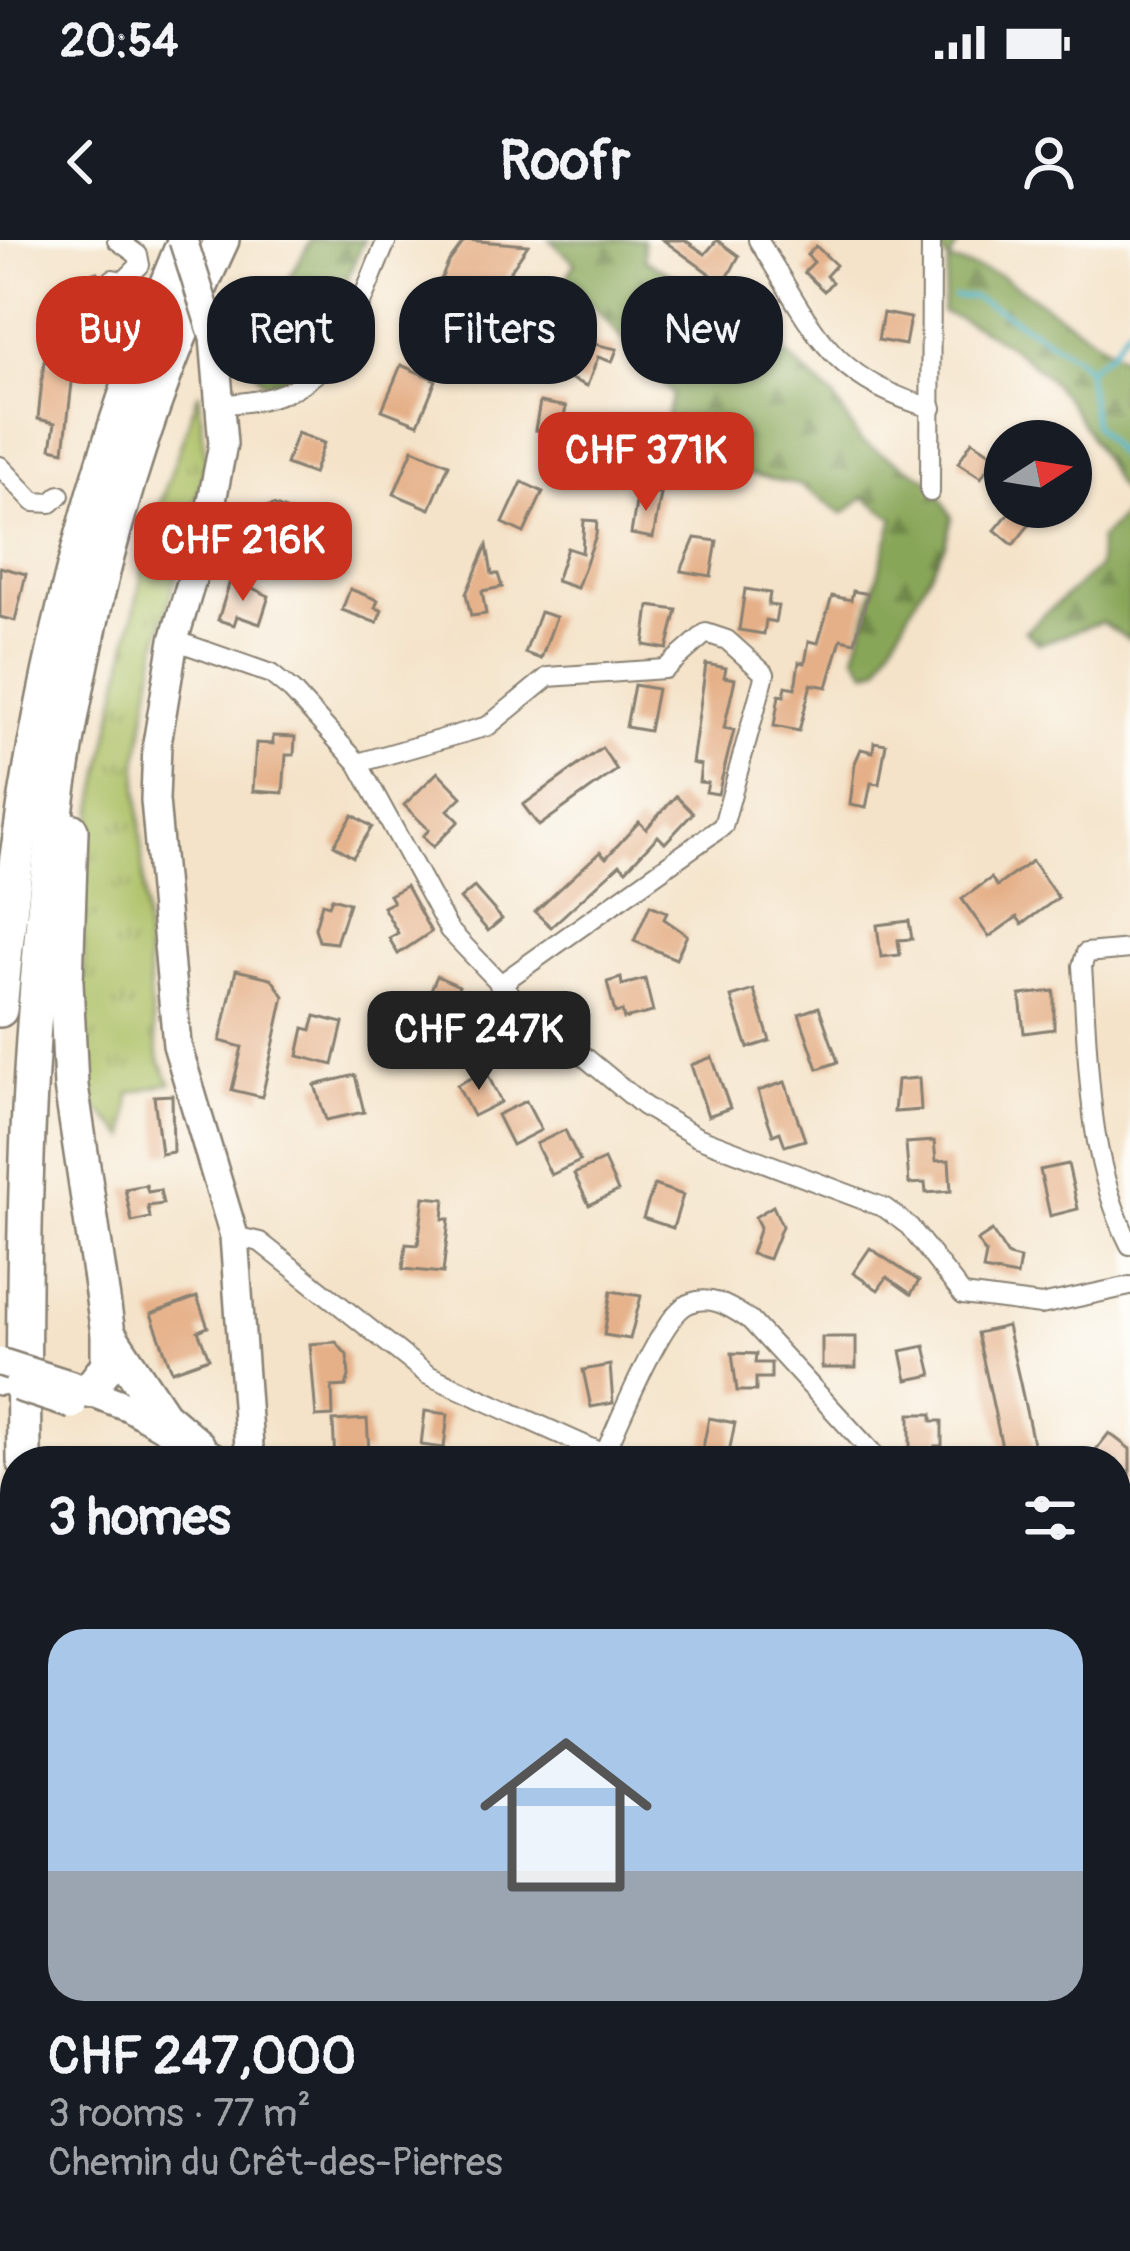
<!DOCTYPE html>
<meta charset="utf-8">
<style>
:root{--surface:#171b24;--page:#20242c;--text:#f1f3f6;--muted:#9ea1a6;--accent:#c8321e}
body{margin:0;font-family:Pangolin,sans-serif;background:var(--page);color:var(--text);height:100vh;display:flex;flex-direction:column;font-size:45px;white-space:nowrap}
*{box-sizing:border-box;margin:0}
p{font-size:39px;color:var(--muted)}
.icon{flex:none;width:66px;height:66px;fill:none;stroke:currentColor;stroke-width:2;stroke-linecap:round;stroke-linejoin:round}
.map{position:relative;flex:1;overflow:hidden}
.sheet{position:absolute;left:0px;top:1206px;width:1131px;height:807px;display:flex;flex-direction:column;background:var(--surface);border-radius:48px 48px 0 0;box-shadow:0 3px 9px #0004}
.sheet>*{flex:none}
.banner{position:absolute;left:36px;top:36px;width:1059px;height:108px;display:flex;gap:24px}
.needle{width:78px;rotate:78deg}
.controls{position:absolute;left:984px;top:180px;display:grid;gap:24px}
.controls a{display:grid;place-items:center;width:108px;height:108px;border-radius:50%;background:var(--surface);box-shadow:0 3px 9px #0004;font-size:60px}
.price{position:absolute;translate:-50% -102px;padding:0 27px;border-radius:24px;background:var(--accent);color:#fff;font-size:39px;line-height:78px;filter:drop-shadow(0 3px 6px #0008)}
.price::after{content:'';position:absolute;left:50%;top:72px;width:36px;height:27px;margin-left:-18px;background:inherit;clip-path:polygon(0 0,100% 0,50% 100%)}
.price.on{background:#222;color:#fff}
ul{padding:0;list-style:none}
li{display:grid;align-content:center;gap:24px;height:636px;padding:0 48px}
li span{display:grid;place-items:center;height:372px;border-radius:36px;color:#555}
li>.icon{margin-inline-start:auto}
span .icon{width:216px;height:216px;fill:#fffc;stroke-width:1}
li b{font-size:51px}
h2{display:flex;justify-content:space-between;align-items:center;height:144px;padding:0 48px;font-size:51px}
.chip{padding:0 42px;border-radius:48px;background:var(--surface);box-shadow:0 3px 9px #0004;font-size:42px;line-height:108px}
.chip.on{background:var(--accent);color:#fff}
.status{display:flex;justify-content:space-between;align-items:center;height:84px;padding:0 60px;background:var(--surface);direction:ltr}
.status svg{height:33px;fill:currentColor}
header{display:flex;justify-content:space-between;align-items:center;height:156px;padding:0 48px;background:var(--surface);font-size:54px;font-weight:700}
.map>svg:first-child{display:block}
</style>
<div class="status"><b>20:54</b><svg viewBox="0 0 49 12"><path d="M0 12V9h3v3zM5 12V6h3v6zM10 12V3h3v9zM15 12V0h3v12zM26 1h20v11H26zM47 4h2v5h-2z"/></svg></div>
<header><svg class="icon" aria-label="back" viewBox="0 0 24 24"><path d="M15 5l-7 7 7 7"/></svg>Roofr<svg class="icon" aria-label="person" viewBox="0 0 24 24"><circle cx="12" cy="8" r="4"/><path d="M4 21q1-7 8-7t8 7"/></svg></header>
<div class="map">
<svg width="1130" height="2011" viewBox="0 0 1130 2011">
<defs>
<pattern id="grass-tufts" width="24" height="20" patternUnits="userSpaceOnUse" patternTransform="scale(3)"><rect width="24" height="20" fill="#abbf63"/><path d="M3 7l-1-3M5 7V3M7 7l1-3M15 17l-1-3M17 17v-4M19 17l1-3" fill="none" stroke="#8a9a51"/></pattern>
<pattern id="forest-firs" width="22" height="20" patternUnits="userSpaceOnUse" patternTransform="scale(3)"><rect width="22" height="20" fill="#88a659"/><path d="M5 1l3.5 6h-7zM16 11l3.5 6h-7z" fill="#6e8649"/></pattern>
</defs>
<rect width="100%" height="100%" fill="#fdfcf7"/>
<filter id="ink" filterUnits="userSpaceOnUse"><feTurbulence type="fractalNoise" baseFrequency=".00833" numOctaves="2"/><feDisplacementMap in="SourceGraphic" scale="24" xChannelSelector="R" yChannelSelector="G"/><feConvolveMatrix kernelMatrix="1 2 1 2 8 2 1 2 1" color-interpolation-filters="sRGB"/></filter>
<filter id="wash" filterUnits="userSpaceOnUse"><feTurbulence type="fractalNoise" baseFrequency=".004" numOctaves="4" result="noise"/><feDisplacementMap in="SourceGraphic" scale="48" xChannelSelector="R" yChannelSelector="G"/><feGaussianBlur stdDeviation="2.7" result="paint"/><feColorMatrix in="noise" values="0 0 0 0 0 0 0 0 0 0 0 0 0 0 0 0 0 1.4 0 .05"/><feComposite in="paint" operator="in"/></filter>
<g filter="url(#wash)">
<rect width="100%" height="100%" fill="#f4e3c9"/>
<path fill="url(#grass-tufts)" stroke="#646e40" stroke-width="3" d="M199,152L206,224L158,402L137,525L150,762L159,820L171,843L130,853L127,898L84,855L83,622L151,290Z"/>
<g fill="url(#forest-firs)" stroke="#52613a" stroke-width="3">
<path d="M311,0H364L309,126L283,146L264,142L244,118Z"/>
<path d="M550,0H643L645,20L738,70L835,159L860,201L933,242L952,278L945,305L879,427L868,432L855,415L894,278L864,257L843,274L802,246L655,212L673,155L567,37L575,23Z"/>
<path d="M928,0H960L949,21L1000,35L1126,120L1120,159L1130,173V264C1106,231 1090,190 1065,158C1035,119 987,87 942,72L949,21Z"/>
<path d="M1130,268V400L1101,382L1039,404L1025,391L1098,328L1099,300Z"/>
<path d="M0,1317L15,1321V1426L0,1420Z"/>
<path d="M1130,1527V1644L1116,1659V1544Z"/>
<path d="M0,1729H15V1998H125L124,2006L48,2000L45,2011H0Z"/>
</g>
<g fill="none" stroke-linecap="round" stroke-linejoin="round">
<g stroke="#47b1c6" stroke-width="4.5">
<path d="M954,57H973L1001,71L1077,118L1087,129L1094,185L1130,229"/>
<path d="M1087,129L1109,113L1130,84"/>
<path d="M1116,1601L1130,1591"/>
</g>
</g>
<g id="blocks">
<g fill="#e5b088">
<path d="M465,0L528,5L496,52L502,56L470,123L416,99L448,23Z"/>
<path d="M663,0H685L705,14L717,0L739,16L724,44Z"/>
<path d="M816,6L836,25L826,36L832,42L824,51L804,32L814,22L807,15Z"/>
<path d="M97,32L107,64L87,71L72,40Z"/>
<path d="M883,73L910,78L905,105L878,100Z"/>
<path d="M580,101L617,109L612,122L598,117L587,146L566,137Z"/>
<path d="M44,121L74,126L64,211L51,208L55,183L38,179Z"/>
<path d="M401,125L436,140L418,184L382,170Z"/>
<path d="M540,162L566,167L555,223L543,221L547,192L535,190Z"/>
<path d="M297,193L324,203L313,234L286,224Z"/>
<path d="M972,201L995,216L981,238L958,223Z"/>
<path d="M413,209L449,224L430,269L394,254Z"/>
<path d="M522,242L543,252L524,293L503,283Z"/>
<path d="M638,250L661,254L653,298L631,294Z"/>
<path d="M273,265L298,275L288,302L269,295L261,316L243,309L258,269Z"/>
<path d="M1014,267L1034,279L1013,305L995,290Z"/>
<path d="M584,280L597,281L596,295L577,348L556,341L567,308L582,313Z"/>
<path d="M695,298L717,301L711,336L681,331Z"/>
<path d="M487,305L492,334H498L502,347L482,351L486,374L471,376L466,354Z"/>
<path d="M0,327L26,334L15,381L0,377Z"/>
<path d="M231,338L269,356L260,384L237,376L234,385L218,380Z"/>
<path d="M350,349L378,360L375,368L382,370L377,383L342,370Z"/>
<path d="M745,349L770,353L768,365L778,366L775,382L766,380L764,394L739,390Z"/>
<path d="M853,351L868,354L855,402L841,399L827,447L811,444L799,491L774,486L779,455L784,456L786,446L795,448L799,422L805,423L809,401L818,403L832,356L851,360Z"/>
<path d="M649,366L677,370L667,409L644,405Z"/>
<path d="M540,372L556,377L541,419L525,413Z"/>
<path d="M706,424L726,428L724,437L735,439L724,488L734,490L718,554L706,552L708,543L699,542L701,525L692,523Z"/>
<path d="M634,445L657,449L649,491L626,487Z"/>
<path d="M273,496L295,497L294,515H286L283,553L253,551L256,503L273,504Z"/>
<path d="M874,502L886,504L879,544L871,543L866,568L850,565L855,523L861,509L873,512Z"/>
<path d="M602,508L617,530L539,586L523,565Z"/>
<path d="M438,532L462,557L448,570L459,581L433,607L423,596L429,590L404,565Z"/>
<path d="M676,556L693,573L665,603L658,596L626,630L620,624L551,687L535,672L600,612L606,618L639,582L646,589Z"/>
<path d="M353,575L372,587L353,617L334,605Z"/>
<path d="M1032,621L1058,658L1022,684L1017,677L989,697L962,659L991,638L997,646Z"/>
<path d="M406,646L431,692L398,714L389,698L398,693L383,667L393,662L389,655Z"/>
<path d="M474,647L502,679L488,691L460,659Z"/>
<path d="M332,658L349,663L336,703L319,701L315,688L322,663L329,665Z"/>
<path d="M650,665L667,672L664,679L687,695L676,719L634,701Z"/>
<path d="M909,681L912,699L898,700L900,715L881,717L877,685Z"/>
<path d="M236,730L271,738L284,756L262,857L232,850L242,807L220,801Z"/>
<path d="M437,736L459,746L456,753L468,758L455,795L421,772Z"/>
<path d="M621,738L622,745L645,739L653,772L624,779L622,771L615,773L607,742Z"/>
<path d="M754,750L770,801L748,808L731,757Z"/>
<path d="M1054,751V789L1024,793L1020,755Z"/>
<path d="M819,767L838,822L818,829L799,774Z"/>
<path d="M315,776L343,783L333,825L298,816L304,788L311,790Z"/>
<path d="M712,817L730,868L708,876L691,825Z"/>
<path d="M486,831L501,862L473,876L457,845Z"/>
<path d="M355,835L364,872L326,880L315,845Z"/>
<path d="M919,838L921,870L894,872L897,840Z"/>
<path d="M785,842L805,900L785,906L780,892L773,895L758,851Z"/>
<path d="M172,855L173,912L161,914L154,856Z"/>
<path d="M526,861L541,890L512,905L497,875Z"/>
<path d="M565,890L580,921L551,935L536,904Z"/>
<path d="M934,901L936,921L949,920L951,951L926,953L925,943L909,944L906,903Z"/>
<path d="M604,920L618,951L589,965L574,934Z"/>
<path d="M1068,924L1078,969L1050,976L1040,930Z"/>
<path d="M146,945L148,952L160,950L163,964L148,966L150,978L132,982L125,949Z"/>
<path d="M654,945L683,955L673,988L643,978Z"/>
<path d="M424,957L445,959L443,979H449L443,1033L403,1029L406,1004L418,1005Z"/>
<path d="M773,966L782,986L769,1019L751,1014L760,987L755,977Z"/>
<path d="M992,991L1008,1016L1020,1019L1017,1036L983,1030L986,1014L977,1001Z"/>
<path d="M870,1008L919,1041L911,1054L887,1037L878,1050L853,1033Z"/>
<path d="M611,1051L641,1056L630,1099L604,1095Z"/>
<path d="M197,1057L208,1087L198,1091L209,1118L172,1131L151,1074Z"/>
<path d="M1007,1086L1020,1143L1037,1221H1005L988,1142L977,1093Z"/>
<rect x="822" y="1097" width="34" height="31"/>
<path d="M336,1102L347,1115L349,1136L346,1146L332,1147L333,1176L316,1177L310,1104Z"/>
<path d="M925,1106L932,1135L907,1140L901,1111Z"/>
<path d="M732,1113L756,1114L755,1123H771V1138H756V1151H737Z"/>
<path d="M610,1125L613,1163L591,1167L583,1130Z"/>
<path d="M425,1171L448,1174L444,1208L421,1205Z"/>
<path d="M910,1174H932V1181H942V1206H935V1221H910Z"/>
<path d="M709,1178L735,1183L728,1217L702,1212Z"/>
<path d="M367,1179L369,1212H360L361,1221H335L333,1181Z"/>
<path d="M1109,1193L1130,1209V1249L1116,1237V1221H1087Z"/>
</g>
</g>
</g>
<g filter="url(#ink)">
<use href="#blocks" fill-opacity="0" stroke="#888072" stroke-width="3"/>
<g fill="none" stroke-linecap="round" stroke-linejoin="round">
<defs>
<g id="street">
<path d="M758,0C812,85 827,139 932,168"/>
<path d="M113,39L124,41L140,25L138,15L117,0"/>
<path d="M223,164C338,160 347,91 387,0"/>
<path d="M0,226L34,262L51,263L60,255"/>
<path d="M930,252L931,0"/>
<path d="M174,400L271,434L292,451L358,523L449,690L516,760L644,866L697,897L885,968L909,986L963,1055L1041,1065L1130,1046"/>
<path d="M358,523L488,486L548,437L665,429L706,393L727,400L765,434L723,586L499,745"/>
<path d="M1130,709L1086,713L1082,726C1089,822 1086,917 1130,1005"/>
<path d="M234,996L260,1002L428,1135L620,1221"/>
<path d="M604,1215C619,1184 661,1076 688,1064C711,1053 731,1068 750,1080L880,1221"/>
<path d="M1116,1322L1130,1325"/>
</g>
<g id="secondary">
<path d="M214,97L223,204L206,292L174,400L157,504L155,560L177,805L234,996L250,1221"/>
<path d="M0,1141H1"/>
<path d="M72,1145L129,1167L221,1221"/>
<path d="M701,1998L703,2011"/>
</g>
<g id="highway">
<path d="M71,590L66,742L71,846L108,1093L163,1176L198,1206"/>
<path d="M0,770C22,506 81,244 185,0"/>
<path d="M88,1151L108,1125V1094"/>
<path d="M24,1221C20,801 38,387 222,0"/>
<path d="M12,1668L15,1638"/>
</g>
</defs>
<use href="#street" stroke="#888072" stroke-width="22"/>
<use href="#secondary" stroke="#888072" stroke-width="32"/>
<use href="#highway" stroke="#888072" stroke-width="38"/>
<use href="#street" stroke="#fff" stroke-width="18"/>
<use href="#secondary" stroke="#fff" stroke-width="27"/>
<use href="#highway" stroke="#fff" stroke-width="33"/>
<defs>
<g id="secondary-bridge">
<path d="M183,0L214,97"/>
<path d="M0,1122L72,1145"/>
<path d="M17,1147L72,1165"/>
</g>
<path id="highway-bridge" d="M0,1763L12,1668"/>
</defs>
<use href="#secondary-bridge" stroke="#888072" stroke-width="32" stroke-linecap="butt"/>
<use href="#highway-bridge" stroke="#888072" stroke-width="38" stroke-linecap="butt"/>
<use href="#secondary-bridge" stroke="#fff" stroke-width="27"/>
<use href="#highway-bridge" stroke="#fff" stroke-width="33"/>
</g>
</g>
</svg>
<div class="controls">
<a><svg class="needle" viewBox="-14 -14 28 28"><path d="M0-13l5 13h-10z" fill="#e53935"/><path d="M0 13l5-13h-10z" fill="#9ea1a6"/></svg></a>
</div>
<b class="price" style="left:646px;top:274px">CHF 371K</b>
<b class="price" style="left:243px;top:364px">CHF 216K</b>
<b class="price on" style="left:479px;top:853px">CHF 247K</b>
<div class="banner">
<a class="chip on">Buy</a>
<a class="chip">Rent</a>
<a class="chip">Filters</a>
<a class="chip">New</a>
</div>
<section class="sheet">
<h2>3 homes<svg class="icon" aria-label="filters" viewBox="0 0 24 24"><path d="M4 7h16M4 17h16"/><circle cx="9" cy="7" r="2"/><circle cx="15" cy="17" r="2"/></svg></h2>
<ul>
<li><span style="background:linear-gradient(#a9c7e8 65%,#9aa5b1 0)"><svg class="icon" aria-label="home" viewBox="0 0 24 24"><path d="M3 11l9-7 9 7M6 9v11h12V9"/></svg></span><div><b>CHF 247,000</b><p>3 rooms · 77 m²</p><p>Chemin du Crêt-des-Pierres</p></div></li>
</ul>
</section>
</div>
